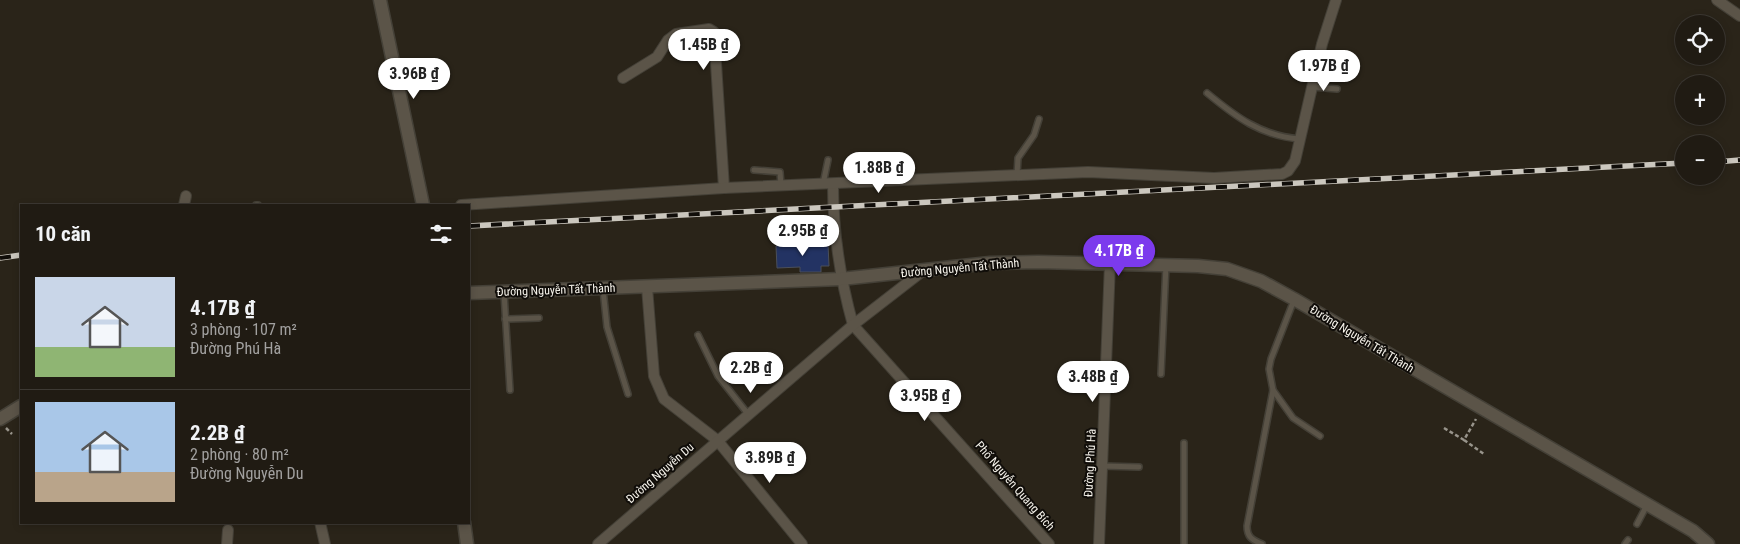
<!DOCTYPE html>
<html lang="vi">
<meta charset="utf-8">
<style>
:root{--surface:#201b13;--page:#28241c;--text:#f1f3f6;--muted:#a2a1a0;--line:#3d3933;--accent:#7c3aed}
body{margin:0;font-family:"Roboto Condensed",sans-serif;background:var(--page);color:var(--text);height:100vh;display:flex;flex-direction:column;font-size:19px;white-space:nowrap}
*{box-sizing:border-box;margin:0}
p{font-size:16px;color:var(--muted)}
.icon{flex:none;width:28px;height:28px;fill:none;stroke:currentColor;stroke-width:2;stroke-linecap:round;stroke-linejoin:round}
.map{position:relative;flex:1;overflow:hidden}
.drawer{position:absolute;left:20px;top:204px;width:450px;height:320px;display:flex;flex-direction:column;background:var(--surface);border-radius:0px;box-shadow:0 2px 8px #0003,0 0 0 1px var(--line)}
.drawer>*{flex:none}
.tools{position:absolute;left:1675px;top:15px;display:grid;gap:10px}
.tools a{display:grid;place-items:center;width:50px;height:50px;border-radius:50%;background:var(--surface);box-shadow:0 2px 8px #0003,0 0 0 1px var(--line);font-size:25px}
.price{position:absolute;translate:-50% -42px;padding:0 11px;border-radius:18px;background:#fff;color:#222;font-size:16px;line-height:32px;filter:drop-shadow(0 1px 2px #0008)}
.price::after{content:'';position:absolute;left:50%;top:30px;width:15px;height:11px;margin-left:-8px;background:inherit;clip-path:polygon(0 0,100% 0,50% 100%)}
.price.on{background:var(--accent);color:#fff}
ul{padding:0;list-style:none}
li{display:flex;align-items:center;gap:15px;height:125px;padding:0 15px}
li+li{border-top:1px solid var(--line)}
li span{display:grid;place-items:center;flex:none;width:140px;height:100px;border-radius:0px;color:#555}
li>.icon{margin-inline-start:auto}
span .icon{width:60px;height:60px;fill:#fffc;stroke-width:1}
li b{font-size:21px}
h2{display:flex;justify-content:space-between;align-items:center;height:60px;padding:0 15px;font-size:21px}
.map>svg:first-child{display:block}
</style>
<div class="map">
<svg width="1740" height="544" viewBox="0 0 1740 544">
<rect width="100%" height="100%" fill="#2a2419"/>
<path fill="#233363" stroke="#4a4f5b" d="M828,244L829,266H821V272H800V267L777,268L776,246Z"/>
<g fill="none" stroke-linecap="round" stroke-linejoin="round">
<defs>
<g id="service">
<path d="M1313,87L1337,89"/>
<path d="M1207,93C1236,117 1261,136 1300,139"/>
<path d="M754,170L780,172L781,185"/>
<path d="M1017,175L1018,158L1034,135L1039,119"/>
<path d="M823,184L828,160"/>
<path d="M256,205H258"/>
<path d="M603,289L607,327L628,394"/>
<path d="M504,293L510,390"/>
<path d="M505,319L539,318"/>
<path d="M698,335L718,376L748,414"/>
<path d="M1161,374L1166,265"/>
<path d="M1273,390L1293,418L1320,436"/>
<path d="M1184,443V544"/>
<path d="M1102,466L1139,467"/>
<path d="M1637,524L1647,505"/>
<path d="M1262,544C1252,540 1247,537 1247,526L1273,390L1269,369L1271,359L1294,300"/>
<path d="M1625,544L1628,540"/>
</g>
<g id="minor">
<path d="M1717,0L1740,16"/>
<path d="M623,78L657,57L668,40L676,34L709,29L714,32L724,188"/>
<path d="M833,184C833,232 840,278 853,325L1049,544"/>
<path d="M184,205L186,196"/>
<path d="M461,205L724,188L1088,172L1214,178L1282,174L1288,171L1295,161L1322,44L1336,0"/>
<path d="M647,287L654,376L664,399L717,440L802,544"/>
<path d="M320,522L325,544"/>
<path d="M227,544L228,530"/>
<path d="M598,544L853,325L924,270"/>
<path d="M1099,544L1110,263"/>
</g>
<g id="tertiary">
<path d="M380,0L423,205"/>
<path d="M469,293L841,279L990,263L1038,262L1198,266L1227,269L1261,281L1294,299L1693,531L1708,544"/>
<path d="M0,419L21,406"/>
<path d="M464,522L467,544"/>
</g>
</defs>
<use href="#service" stroke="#444037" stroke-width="8"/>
<use href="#minor" stroke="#444037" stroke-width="12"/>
<use href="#tertiary" stroke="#444037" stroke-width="15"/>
<g stroke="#98948b" stroke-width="2.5" stroke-dasharray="4 2.5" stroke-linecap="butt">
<path d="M890,161L891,169"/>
<path d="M6,428L12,434"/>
<path d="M1444,428L1464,440L1476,419"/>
<path d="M1464,440L1484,454"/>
</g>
<use href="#service" stroke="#5b5448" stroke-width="5"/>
<use href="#minor" stroke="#5b5448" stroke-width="10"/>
<use href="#tertiary" stroke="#5b5448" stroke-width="12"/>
<defs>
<g id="rail">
<path d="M1716,162L1740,160"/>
<path d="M469,226L1684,163"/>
<path d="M0,258L21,255"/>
</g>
</defs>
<use href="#rail" stroke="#cbc7be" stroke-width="5.5"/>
<use href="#rail" stroke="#100d09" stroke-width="4" stroke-dasharray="11" stroke-linecap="butt"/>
</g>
<g text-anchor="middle" stroke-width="4" stroke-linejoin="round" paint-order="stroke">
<g font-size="12" fill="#f7f4ec" stroke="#100d09">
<text transform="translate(960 268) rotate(-5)" y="4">Đường Nguyễn Tất Thành</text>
<text transform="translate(556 290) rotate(-2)" y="4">Đường Nguyễn Tất Thành</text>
<text transform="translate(1362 339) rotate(31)" y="4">Đường Nguyễn Tất Thành</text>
<text transform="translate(1090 463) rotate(-87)" y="4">Đường Phú Hà</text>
<text transform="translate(660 473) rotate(-41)" y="4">Đường Nguyễn Du</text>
<text transform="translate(1015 486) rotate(49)" y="4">Phố Nguyễn Quang Bích</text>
</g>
</g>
</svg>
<div class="tools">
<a><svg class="icon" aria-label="locate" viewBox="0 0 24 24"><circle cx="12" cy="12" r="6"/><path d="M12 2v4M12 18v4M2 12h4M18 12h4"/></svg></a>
<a>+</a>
<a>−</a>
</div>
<b class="price" style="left:704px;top:71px">1.45B ₫</b>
<b class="price" style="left:1324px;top:92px">1.97B ₫</b>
<b class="price" style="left:414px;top:100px">3.96B ₫</b>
<b class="price" style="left:879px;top:194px">1.88B ₫</b>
<b class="price" style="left:803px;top:257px">2.95B ₫</b>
<b class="price on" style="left:1119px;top:277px">4.17B ₫</b>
<b class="price" style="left:751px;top:394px">2.2B ₫</b>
<b class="price" style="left:1093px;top:403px">3.48B ₫</b>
<b class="price" style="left:925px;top:422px">3.95B ₫</b>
<b class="price" style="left:770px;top:484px">3.89B ₫</b>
<section class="drawer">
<h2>10 căn<svg class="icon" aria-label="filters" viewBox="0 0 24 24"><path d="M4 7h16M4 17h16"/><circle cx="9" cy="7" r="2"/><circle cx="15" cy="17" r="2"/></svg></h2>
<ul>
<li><span style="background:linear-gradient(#c9d6e8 70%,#8fb573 0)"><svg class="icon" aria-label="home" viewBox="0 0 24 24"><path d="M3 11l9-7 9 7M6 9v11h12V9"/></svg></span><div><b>4.17B ₫</b><p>3 phòng · 107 m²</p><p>Đường Phú Hà</p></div></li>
<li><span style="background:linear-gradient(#a9c7e8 70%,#b9a48a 0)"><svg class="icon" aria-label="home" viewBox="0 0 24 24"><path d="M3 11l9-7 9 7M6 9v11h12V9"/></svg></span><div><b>2.2B ₫</b><p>2 phòng · 80 m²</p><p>Đường Nguyễn Du</p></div></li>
</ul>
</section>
</div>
